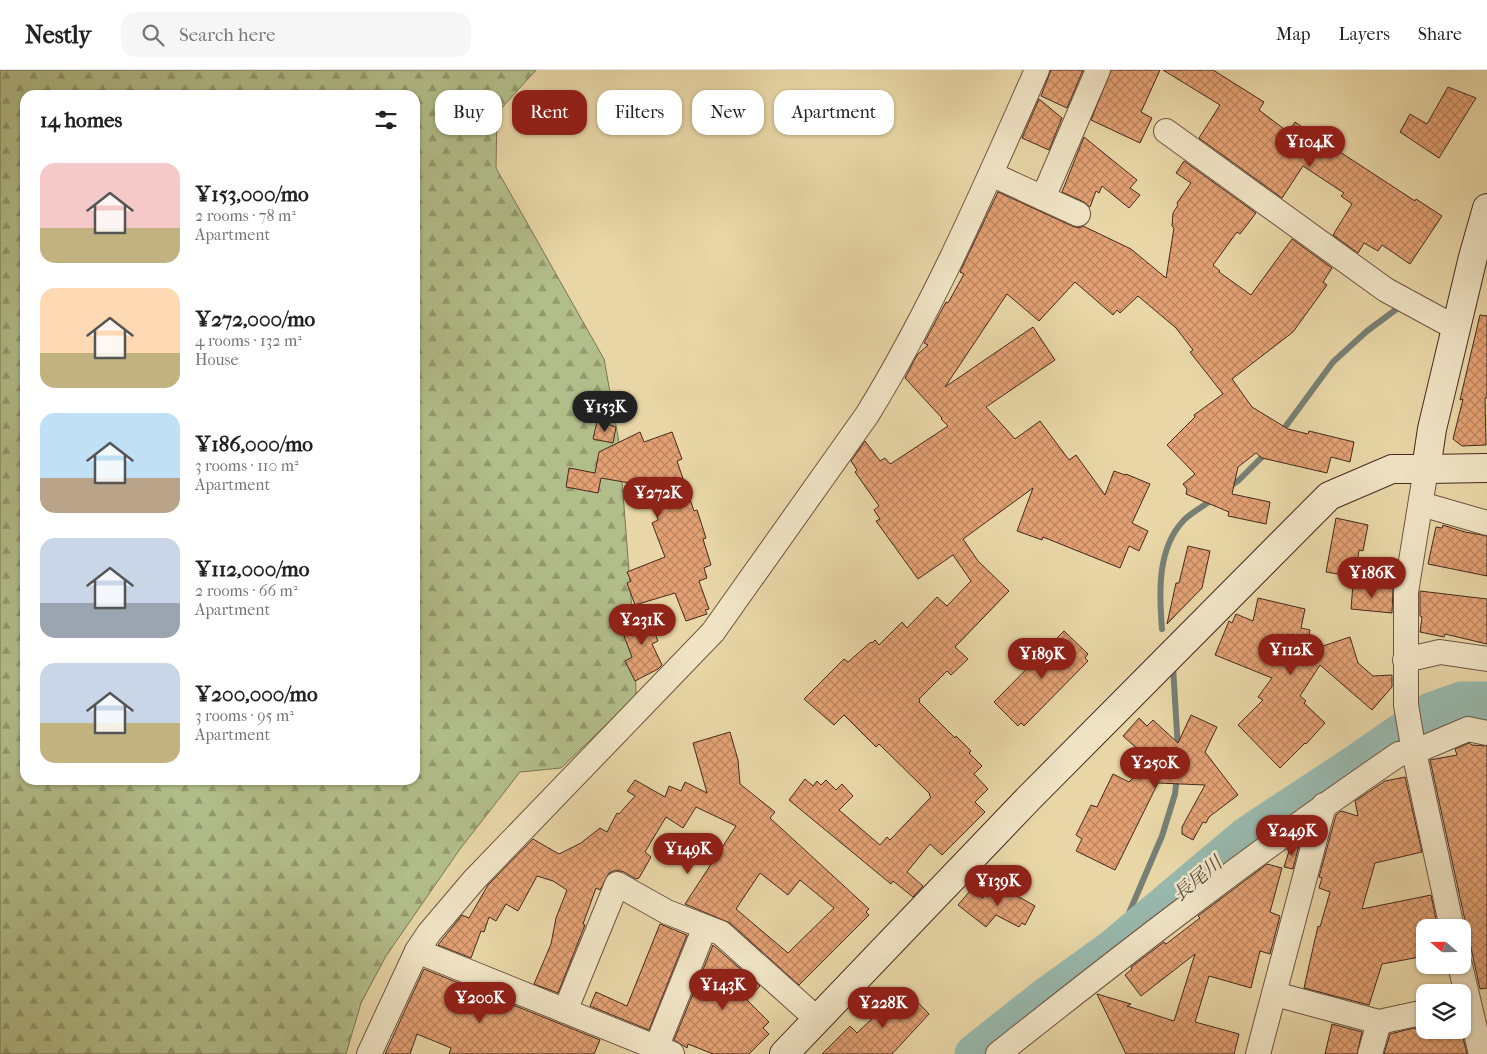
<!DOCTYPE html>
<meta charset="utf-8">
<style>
:root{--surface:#fff;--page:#f6f6f6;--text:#222;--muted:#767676;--line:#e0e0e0;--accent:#8f2418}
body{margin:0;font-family:"IM FELL French Canon","Noto Serif JP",serif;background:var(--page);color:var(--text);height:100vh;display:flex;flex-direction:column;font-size:19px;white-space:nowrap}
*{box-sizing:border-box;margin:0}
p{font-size:16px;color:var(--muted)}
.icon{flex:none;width:28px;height:28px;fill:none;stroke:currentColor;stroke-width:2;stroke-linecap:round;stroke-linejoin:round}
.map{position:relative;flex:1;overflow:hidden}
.drawer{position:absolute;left:20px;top:20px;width:400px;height:695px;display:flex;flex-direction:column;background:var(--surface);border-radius:15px;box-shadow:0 1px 4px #0004}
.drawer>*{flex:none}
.hud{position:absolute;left:435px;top:20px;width:475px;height:45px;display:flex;gap:10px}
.needle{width:32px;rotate:290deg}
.controls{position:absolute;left:1416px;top:849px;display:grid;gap:10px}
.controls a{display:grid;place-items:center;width:55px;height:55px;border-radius:10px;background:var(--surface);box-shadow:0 1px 4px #0004;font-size:25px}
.price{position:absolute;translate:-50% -42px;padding:0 11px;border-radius:18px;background:var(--accent);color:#fff;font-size:16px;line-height:32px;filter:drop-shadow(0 1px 2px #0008)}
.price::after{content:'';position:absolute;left:50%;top:30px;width:15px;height:11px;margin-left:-8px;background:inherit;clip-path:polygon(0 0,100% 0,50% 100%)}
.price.active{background:#222;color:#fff}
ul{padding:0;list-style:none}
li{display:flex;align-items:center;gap:15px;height:125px;padding:0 20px}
li span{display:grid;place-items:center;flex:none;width:140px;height:100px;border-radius:15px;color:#555}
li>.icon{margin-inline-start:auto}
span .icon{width:60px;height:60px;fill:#fffc;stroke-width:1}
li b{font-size:21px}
h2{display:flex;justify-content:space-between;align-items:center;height:60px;padding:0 20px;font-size:21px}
.chip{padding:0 18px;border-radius:15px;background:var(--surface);box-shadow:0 1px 4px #0004;font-size:18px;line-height:45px}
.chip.active{background:var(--accent);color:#fff}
header{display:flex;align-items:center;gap:30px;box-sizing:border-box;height:70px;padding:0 25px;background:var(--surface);border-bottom:1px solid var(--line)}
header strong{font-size:24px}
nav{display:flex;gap:28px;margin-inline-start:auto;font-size:18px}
.search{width:350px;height:45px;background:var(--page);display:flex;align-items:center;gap:12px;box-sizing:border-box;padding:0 18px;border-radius:15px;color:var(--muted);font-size:19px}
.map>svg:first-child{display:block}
</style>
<header>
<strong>Nestly</strong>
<div class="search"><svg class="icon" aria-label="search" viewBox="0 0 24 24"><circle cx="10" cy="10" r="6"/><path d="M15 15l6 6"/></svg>Search here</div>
<nav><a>Map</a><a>Layers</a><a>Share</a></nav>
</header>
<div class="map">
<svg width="1487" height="984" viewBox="0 0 1487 984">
<defs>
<pattern id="forest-firs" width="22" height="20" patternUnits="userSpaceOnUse" patternTransform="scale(1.25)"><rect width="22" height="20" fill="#b2be8a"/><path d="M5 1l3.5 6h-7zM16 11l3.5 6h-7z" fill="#939a70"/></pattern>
<pattern id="building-cross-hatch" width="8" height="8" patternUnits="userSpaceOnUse" patternTransform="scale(1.25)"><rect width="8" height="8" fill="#e3a173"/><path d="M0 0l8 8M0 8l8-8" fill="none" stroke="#ba835e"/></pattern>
</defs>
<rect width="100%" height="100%" fill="#e8d6a6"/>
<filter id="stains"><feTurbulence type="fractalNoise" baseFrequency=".004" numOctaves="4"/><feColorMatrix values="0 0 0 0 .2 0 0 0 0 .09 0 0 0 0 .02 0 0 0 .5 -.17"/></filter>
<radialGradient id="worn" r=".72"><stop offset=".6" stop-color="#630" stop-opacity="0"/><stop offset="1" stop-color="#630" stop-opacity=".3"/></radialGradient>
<path fill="url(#forest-firs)" stroke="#7c7454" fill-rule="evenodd" d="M0,0H536L497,43L496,98L604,289L619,372L635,579L636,626L561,698L520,702L460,779L386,886L361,933L346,984H0ZM25,25H415V710H25Z"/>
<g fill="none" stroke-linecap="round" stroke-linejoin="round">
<g stroke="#777f74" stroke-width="6">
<path d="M1280,364L1333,292L1367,261L1398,238"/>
<path d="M1229,417L1239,410L1267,382"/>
<path d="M1162,559C1159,523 1157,478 1184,450C1192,442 1204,436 1213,429"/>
<path d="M1173,596L1178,680"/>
<path d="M1114,878L1162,766L1175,724L1177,707"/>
</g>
<path stroke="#98b8ad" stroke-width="39" d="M974,984L1046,927L1114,878L1247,766L1356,694L1431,642L1462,631H1487"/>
</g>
<g fill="url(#building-cross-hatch)" stroke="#46291f" fill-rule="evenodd">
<path d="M1051,0H1083L1067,38L1041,26Z"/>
<path d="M1111,0H1160L1141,42L1152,48L1140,73L1091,50Z"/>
<path d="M1163,0H1213L1264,32L1259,40L1288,62L1295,52L1339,83L1340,82L1415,131L1416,129L1442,146L1410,194L1382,175L1378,181L1364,173L1358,183L1333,165L1352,134L1341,126L1344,123L1303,96L1282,128L1199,68L1220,35Z"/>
<path d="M1448,17L1476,28L1439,88L1400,62L1410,44L1427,54Z"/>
<path d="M1039,29L1062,48L1049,80L1022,68Z"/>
<path d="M1084,67L1137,110L1130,118L1140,125L1129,138L1102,116L1099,123L1096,121L1090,137L1084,132L1062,122Z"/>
<path d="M1184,91L1256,143L1240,164L1237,162L1213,195L1220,201L1219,202L1251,225L1292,169L1332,198L1323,212L1327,215L1293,262L1232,309L1252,337L1288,359L1308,364L1309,361L1354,372L1350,392L1331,387L1327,403L1262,388L1256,383L1238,397L1232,424L1270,432L1266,454L1228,446L1229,442L1186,424L1187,419L1183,414L1195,404L1167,375L1195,347L1194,345L1223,324L1190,282L1193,280L1176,258L1138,226L1120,243L1117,240L1113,245L1075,212L1039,251L1007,224L945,317L1033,257L1055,290L986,337L1015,369L1040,351L1069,390L1076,385L1105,425L1114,401L1125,405L1126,404L1150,414L1132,453L1148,461L1139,481L1129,476L1120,498L1043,467L1042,470L1017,461L1033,418L963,469L978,491L1009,521L955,577L968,589L951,605L947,601L919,629L920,631L919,632L955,668L956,666L971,681L969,683L982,696L974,704L988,719L975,732L985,742L942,785L930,774L907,802L923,816L913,827L893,811L891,814L789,730L805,709L813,716L817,711L821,715L826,710L836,720L842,714L853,726L839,740L880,775L887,767L890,770L931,727L929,725L930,724L879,674L876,677L844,645L834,655L804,629L844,589L848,592L871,572L872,573L875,570L879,575L902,552L907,558L937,527L947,536L971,511L953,485L918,509L876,451L880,449L874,440L879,436L855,402L857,400L851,391L865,371L880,391L885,388L890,394L892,393L948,356L941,349L942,348L905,308L917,285L928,275L924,273L946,232L948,233L964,204L960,202L998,122L1072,156L1079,158L1083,156L1131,179L1166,208L1174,158L1172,156L1173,143L1178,135L1177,133L1191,113L1176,103Z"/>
<path d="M1480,245L1487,246V328H1485L1486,375L1462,376L1453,369L1463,329L1460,330Z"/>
<path d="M597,352L616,357L613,373L593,369Z"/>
<path d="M640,362L644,372L672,362L682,389L677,391L694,441L697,440L706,468L703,469L711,495L704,498L707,508L699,511L709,539L705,540L707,544L686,551L675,523L635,535L627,513L631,511L627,502L665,487L652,453L658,450L647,416L601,408L598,423L566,417L569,398L595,403L599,382Z"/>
<path d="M1336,448L1368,455L1363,481L1359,480L1355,507L1326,502Z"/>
<path d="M1443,455L1465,462L1487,466V506L1428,494L1436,457L1442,458Z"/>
<path d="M1188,476L1210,481L1202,518L1167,554L1176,513H1179Z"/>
<path d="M1353,514L1393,518L1392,543L1351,539Z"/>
<path d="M1420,521L1487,529V574L1445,564L1444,567L1420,562L1422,547L1420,546Z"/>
<path d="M1258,528L1305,539L1301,558L1310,560L1305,582L1350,567L1358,593L1373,606L1392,605V617L1372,640L1320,595L1300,626L1306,631L1304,633L1325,653L1306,674L1305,673L1280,698L1238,655L1263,630L1258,627L1272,608L1215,585L1229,551L1232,553L1236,544L1253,551Z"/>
<path d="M645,539L658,571L652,574L662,595L658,599L635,611L625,591L632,587L624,566L633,563L626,545Z"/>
<path d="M1064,561L1088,584L1085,588L1088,591L1024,656L1021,653L1018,656L994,632Z"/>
<path d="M1191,645L1217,657L1205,682L1238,725L1209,747L1206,753L1203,752L1193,770L1182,764V757L1205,715L1158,713L1115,800L1076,781L1082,769L1076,765L1091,735L1097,737L1113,704L1129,712L1151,691L1123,666L1139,648L1147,656L1153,650L1178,673Z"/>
<path d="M730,662L738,690L740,714L775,742L770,748L869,839L866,842L869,845L799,915L730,853L685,834L736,756L696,737L683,758L666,747L645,782L651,787L639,808L636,809L624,802L616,800L609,803L600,820L596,818L583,854L585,855L558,923L534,914L551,874L556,848L567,820L553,811L537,806L518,841L506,834L496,851L489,847L484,862L481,861L471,888L438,875L462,845L469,848L488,815L533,769L559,784L581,773L600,758L607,762L617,743L619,744L635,726L627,721L635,710L665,727L669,716L681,721L685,712L707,723L693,673ZM760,803L788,825L800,810L834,838L788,883L736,839Z"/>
<path d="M1469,673L1472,675L1487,676V918L1480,919L1430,690L1457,685L1455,679Z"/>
<path d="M1405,707L1422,782L1375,793L1362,839L1431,825L1437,854L1425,856V886L1382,894L1369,935L1304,918L1318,856L1320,857L1330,822L1319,818L1322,808L1319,807L1336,745L1341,741L1358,746L1355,731L1385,711Z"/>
<path d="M1296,774L1299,775L1293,799L1284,797L1290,778Z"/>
<path d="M1267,794L1282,798L1270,842L1280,846L1270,884L1260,881L1251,918L1209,906L1195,952L1239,964L1234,984H1126L1097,924L1131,934L1127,936L1174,951L1195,884L1141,926L1125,905L1132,899L1131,897L1164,872L1166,874L1200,848L1198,846Z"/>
<path d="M996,814L1035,836L1025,855L1022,853L1019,857L996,845L986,857L958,835L970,821L983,828L986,823L989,825Z"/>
<path d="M660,854L687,865L649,960L590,936L596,922L627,936Z"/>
<path d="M713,875L760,916L747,930L769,952L763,958L769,964L749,984H713L688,974L687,978L674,970Z"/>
<path d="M424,899L600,970L594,984H449L451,978L417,964L410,984H385Z"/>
<path d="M904,918L929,944L892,984H822L850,956L857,963Z"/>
<path d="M1332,954L1362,962L1357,984H1325Z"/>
<path d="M1414,958L1426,962V960H1461L1467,984H1384L1390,964Z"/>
</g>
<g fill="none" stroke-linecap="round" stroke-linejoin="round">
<defs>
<g id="street">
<path d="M1166,61L1386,220L1456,258"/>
<path d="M991,104L1078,144"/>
<path d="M1043,128L1098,0"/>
<path d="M1426,399L1406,522V635L1414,682L1452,858"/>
<path d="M1421,434L1487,453"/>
<path d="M1405,590L1440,582L1487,589"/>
<path d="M417,881L672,984"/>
<path d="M1460,895L1481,984"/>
<path d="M1275,924L1379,952L1425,942"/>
<path d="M565,941L617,814L667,842L721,863L817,949"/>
<path d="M656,978L705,857"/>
<path d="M369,984L417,881L429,863L474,810L713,562L867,345C934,236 985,117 1037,0"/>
<path d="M998,984C1129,880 1261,778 1399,684L1414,682L1468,659L1487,663"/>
<path d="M1258,984L1324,735"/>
<path d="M1370,984L1379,952"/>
</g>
<g id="secondary">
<path d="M1426,399L1487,398"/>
<path d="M784,984L1029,728L1329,426L1392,399H1426L1432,359L1473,187L1487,138"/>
</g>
</defs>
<use href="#street" stroke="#6e5441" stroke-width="26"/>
<use href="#secondary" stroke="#46291f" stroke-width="30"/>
<use href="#street" stroke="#f0e4c5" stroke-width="24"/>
<use href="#secondary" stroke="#f0e4c5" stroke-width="28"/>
</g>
<g text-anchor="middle" stroke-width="5" stroke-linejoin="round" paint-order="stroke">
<g font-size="19" font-style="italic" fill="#56463b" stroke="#f0e4c5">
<text transform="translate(1197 808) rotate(-40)" y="7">長尾川</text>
</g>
</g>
<rect width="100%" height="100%" filter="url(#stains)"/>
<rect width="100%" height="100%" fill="url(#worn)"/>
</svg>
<div class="controls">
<a><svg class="needle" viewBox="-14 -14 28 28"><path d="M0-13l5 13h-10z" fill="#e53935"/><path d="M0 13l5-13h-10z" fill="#767676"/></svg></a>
<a><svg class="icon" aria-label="layers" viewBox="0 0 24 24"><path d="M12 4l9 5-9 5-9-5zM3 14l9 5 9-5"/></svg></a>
</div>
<b class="price" style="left:1310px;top:98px">¥104K</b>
<b class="price active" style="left:605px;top:363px">¥153K</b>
<b class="price" style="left:658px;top:449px">¥272K</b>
<b class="price" style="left:1372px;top:529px">¥186K</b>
<b class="price" style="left:642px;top:576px">¥231K</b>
<b class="price" style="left:1291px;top:606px">¥112K</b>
<b class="price" style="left:1042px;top:610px">¥189K</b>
<b class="price" style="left:1155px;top:719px">¥250K</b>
<b class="price" style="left:1292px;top:787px">¥249K</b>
<b class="price" style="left:688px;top:805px">¥149K</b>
<b class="price" style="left:998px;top:837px">¥139K</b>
<b class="price" style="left:723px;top:941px">¥143K</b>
<b class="price" style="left:480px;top:954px">¥200K</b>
<b class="price" style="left:883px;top:959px">¥228K</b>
<div class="hud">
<a class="chip">Buy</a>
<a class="chip active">Rent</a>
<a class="chip">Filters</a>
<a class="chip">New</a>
<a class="chip">Apartment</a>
</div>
<section class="drawer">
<h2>14 homes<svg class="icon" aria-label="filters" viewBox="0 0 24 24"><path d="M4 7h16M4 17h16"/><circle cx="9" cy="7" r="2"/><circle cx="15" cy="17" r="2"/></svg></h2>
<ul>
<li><span style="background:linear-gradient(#f6c9c9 65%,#c2b280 0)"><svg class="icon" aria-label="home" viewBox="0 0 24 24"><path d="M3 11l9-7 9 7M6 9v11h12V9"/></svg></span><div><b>¥153,000/mo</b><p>2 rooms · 78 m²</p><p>Apartment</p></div></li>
<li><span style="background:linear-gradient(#ffd9b3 65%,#c2b280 0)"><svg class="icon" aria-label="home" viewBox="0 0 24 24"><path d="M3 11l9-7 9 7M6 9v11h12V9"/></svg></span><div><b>¥272,000/mo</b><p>4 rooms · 132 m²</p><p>House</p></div></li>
<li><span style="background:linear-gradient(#bfe0f5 65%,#b9a48a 0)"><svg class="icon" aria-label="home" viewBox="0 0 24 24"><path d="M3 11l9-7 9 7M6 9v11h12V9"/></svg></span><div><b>¥186,000/mo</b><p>3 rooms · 110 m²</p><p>Apartment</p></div></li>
<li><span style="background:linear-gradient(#c9d6e8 65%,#9aa5b1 0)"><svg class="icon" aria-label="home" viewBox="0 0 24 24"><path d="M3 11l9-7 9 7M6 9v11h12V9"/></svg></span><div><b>¥112,000/mo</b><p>2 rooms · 66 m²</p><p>Apartment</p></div></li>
<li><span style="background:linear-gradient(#c9d6e8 60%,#c2b280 0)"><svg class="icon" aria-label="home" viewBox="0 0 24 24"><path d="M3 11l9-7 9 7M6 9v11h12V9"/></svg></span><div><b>¥200,000/mo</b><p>3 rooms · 95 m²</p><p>Apartment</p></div></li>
</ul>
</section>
</div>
